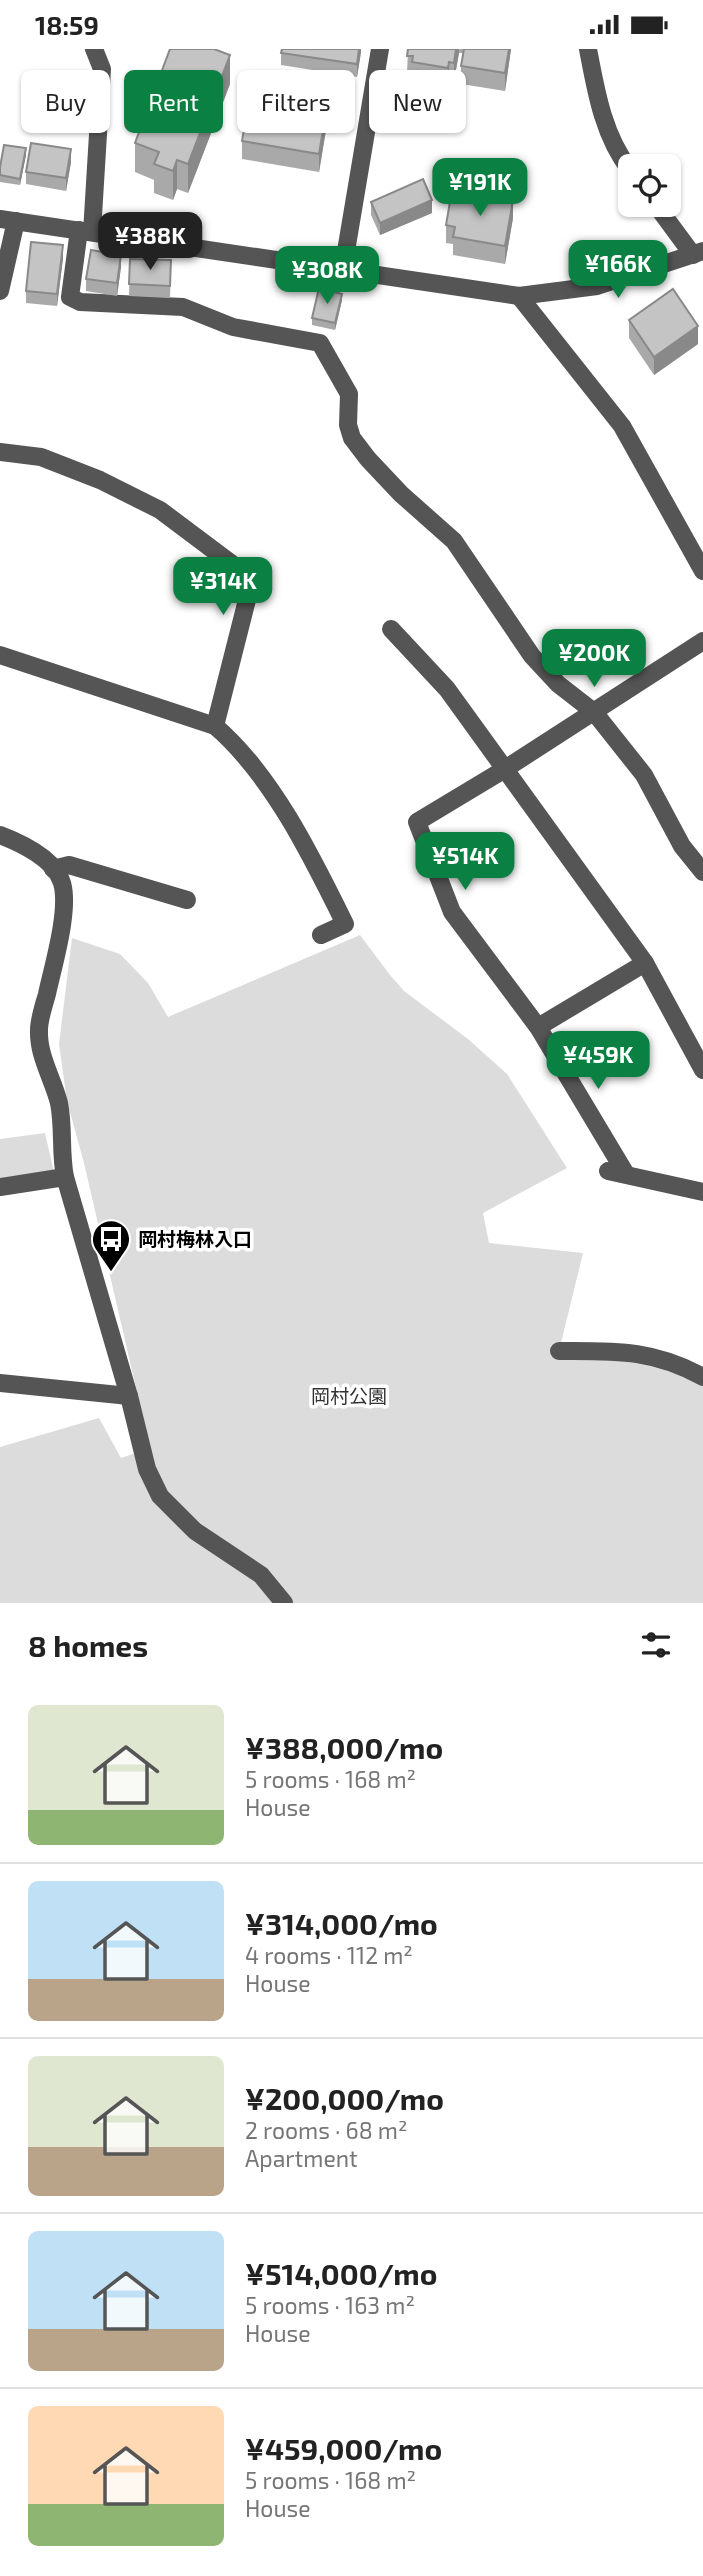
<!DOCTYPE html>
<meta charset="utf-8">
<style>
:root{--surface:#fff;--page:#f6f6f6;--text:#222;--muted:#767676;--line:#e0e0e0;--accent:#0b8043}
body{margin:0;font-family:"Exo 2","Noto Sans JP",sans-serif;background:var(--page);color:var(--text);height:100vh;display:flex;flex-direction:column;font-size:26px;white-space:nowrap}
*{box-sizing:border-box;margin:0}
p{font-size:23px;color:var(--muted)}
.icon{flex:none;width:38px;height:38px;fill:none;stroke:currentColor;stroke-width:2;stroke-linecap:round;stroke-linejoin:round}
.map{position:relative;height:1554px;overflow:hidden}
.panel{display:flex;flex-direction:column;background:var(--surface);flex:1}
.panel>*{flex:none}
.banner{position:absolute;left:21px;top:21px;width:662px;height:63px;display:flex;gap:14px}
.tools{position:absolute;left:618px;top:105px;display:grid;gap:14px}
.tools a{display:grid;place-items:center;width:63px;height:63px;border-radius:10px;background:var(--surface);box-shadow:0 2px 5px #0004;font-size:35px}
.price{position:absolute;translate:-50% -60px;padding:0 16px;border-radius:14px;background:var(--accent);color:#fff;font-size:23px;line-height:46px;filter:drop-shadow(0 2px 4px #0008)}
.price::after{content:'';position:absolute;left:50%;top:42px;width:21px;height:16px;margin-left:-10px;background:inherit;clip-path:polygon(0 0,100% 0,50% 100%)}
.price.selected{background:#222;color:#fff}
ul{padding:0;list-style:none}
li{display:flex;align-items:center;gap:21px;height:175px;padding:0 28px}
li+li{border-top:2px solid var(--line)}
li span{display:grid;place-items:center;flex:none;width:196px;height:140px;border-radius:10px;color:#555}
li>.icon{margin-inline-start:auto}
span .icon{width:84px;height:84px;fill:#fffc;stroke-width:1}
li b{font-size:30px}
h2{display:flex;justify-content:space-between;align-items:center;height:84px;padding:0 28px;font-size:30px}
.tag{padding:0 24px;border-radius:10px;background:var(--surface);box-shadow:0 2px 5px #0004;font-size:24px;line-height:63px}
.tag.selected{background:var(--accent);color:#fff}
.status{display:flex;justify-content:space-between;align-items:center;height:49px;padding:0 35px;background:var(--surface);direction:ltr}
.status svg{height:19px;fill:currentColor}
.map>svg:first-child{display:block}
</style>
<div class="status"><b>18:59</b><svg viewBox="0 0 49 12"><path d="M0 12V9h3v3zM5 12V6h3v6zM10 12V3h3v9zM15 12V0h3v12zM26 1h20v11H26zM47 4h2v5h-2z"/></svg></div>
<div class="map">
<svg width="703" height="1554" viewBox="0 0 703 1554">
<rect width="100%" height="100%" fill="#fff"/>
<g fill="#dcdcdc">
<path d="M360,886L390,926L404,942L468,990L507,1025L567,1119L483,1164L489,1194L583,1204L560,1298L648,1311L703,1335V1554H0V1398L99,1369L121,1409L144,1401L143,1369L84,1114L67,1052L59,995L72,889L120,905L148,934L168,968Z"/>
<path d="M45,1084L54,1123L0,1131V1090Z"/>
</g>
<g fill="none" stroke-linecap="round" stroke-linejoin="round">
<g stroke="#555" stroke-width="18">
<path d="M588,0C596,42 603,86 630,121"/>
<path d="M656,156L693,206"/>
<path d="M0,170L519,247L597,237L703,202"/>
<path d="M79,181L70,248L80,253L183,258L233,278L320,294L349,345L348,376L352,389L368,410L401,445L454,492L532,607L558,635L594,663L644,726L682,797L703,823"/>
<path d="M92,183L102,20L94,0"/>
<path d="M343,220L380,0"/>
<path d="M0,242L16,172"/>
<path d="M519,247L622,377L703,522"/>
<path d="M0,403L41,408L100,431L160,461L244,524L249,543L215,677L0,606"/>
<path d="M391,580L447,640L645,914L703,1021"/>
<path d="M215,677C272,726 312,808 345,875L321,886"/>
<path d="M0,786C21,794 55,810 62,834C70,861 53,917 47,945C44,956 39,970 39,981C38,1007 53,1030 59,1054C64,1079 60,1103 65,1128L129,1347L147,1420L160,1447L195,1482L261,1526L284,1554"/>
<path d="M53,820L69,816L187,851"/>
<path d="M538,978L645,914"/>
<path d="M608,1122L703,1143"/>
<path d="M626,1125L538,978L452,863L417,773L505,720L703,592"/>
<path d="M0,1138L65,1128"/>
<path d="M559,1302C614,1302 653,1300 703,1328"/>
<path d="M0,1334L129,1347"/>
</g>
</g>
<g fill="#a9a9a9">
<path d="M361,0L357,28L281,16V4Z"/>
<path d="M408,0H511L505,42L461,35V17L463,4H459L454,32L449,31L448,37L412,31V25H407Z"/>
<path d="M230,35L188,144L177,140L173,151L154,144V131L135,123V94Z"/>
<path d="M328,69L319,123L242,110V92Z"/>
<path d="M26,106L20,136L0,133V118Z"/>
<path d="M71,113L66,142L26,135V123Z"/>
<path d="M371,153L432,164L380,186L371,166Z"/>
<path d="M513,169L505,215L453,206V195L446,194V176Z"/>
<path d="M63,209L57,257L26,254V242Z"/>
<path d="M130,210L171,211L170,249L129,247Z"/>
<path d="M121,218L117,247L86,242V230Z"/>
<path d="M342,251L335,281L312,276V269Z"/>
<path d="M629,271L698,295L654,326L629,289Z"/>
</g>
<g fill="#898989">
<path d="M359,0H361V4L357,28V15Z"/>
<path d="M456,0H459V4L454,32V14Z"/>
<path d="M509,0H511L505,42V24Z"/>
<path d="M230,6V35L188,144V115Z"/>
<path d="M449,13V31L448,37V19Z"/>
<path d="M328,51V69L319,123V105Z"/>
<path d="M26,99V106L20,136V130Z"/>
<path d="M71,100V113L66,142V129Z"/>
<path d="M177,111V140L173,151V122Z"/>
<path d="M432,151V164L380,186V174Z"/>
<path d="M513,151V169L505,215V197Z"/>
<path d="M63,196V209L57,257V245Z"/>
<path d="M121,206V218L117,247V234Z"/>
<path d="M342,245V251L335,281V274Z"/>
<path d="M698,277V295L654,326V308Z"/>
</g>
<g fill="#c4c4c4" stroke="#898989" stroke-width="2">
<path d="M170,0H214L230,6L188,115L177,111L173,122L154,115L159,103L135,94Z"/>
<path d="M282,0H359L357,15L281,4Z"/>
<path d="M408,0H456L454,14L449,13L448,19L412,13L413,7H407Z"/>
<path d="M464,0H509L505,24L461,17Z"/>
<path d="M251,38L328,51L319,105L242,92Z"/>
<path d="M31,94L71,100L66,129L26,123Z"/>
<path d="M4,96L26,99L20,130L0,126V118Z"/>
<path d="M423,130L432,151L380,174L371,153Z"/>
<path d="M460,141L513,151L505,197L453,188L455,178L446,176L451,147L459,149Z"/>
<path d="M31,193L63,196L57,245L26,242Z"/>
<path d="M91,201L121,206L117,234L86,230Z"/>
<path d="M130,210L171,211L170,237L129,235Z"/>
<path d="M319,239L342,245L335,274L312,269Z"/>
<path d="M673,240L698,277L654,308L629,271Z"/>
</g>
<defs>
<symbol id="bus-pin" viewBox="-11 -11 22 30"><path d="M0 17L-7.5 6A9.5 9.5 0 1 1 7.5 6Z" fill="#000" stroke="#fff"/><path d="M-5-6H5V4H4V6H2V4H-2V6H-4V4H-5ZM-3.5-4V0h7V-4ZM-3.5 1.2v1.5H-2V1.2ZM2 1.2v1.5H3.5V1.2Z" fill="#fff"/></symbol>
</defs>
<g fill-rule="evenodd">
<use href="#bus-pin" x="89" y="1168" width="44" height="60"/>
</g>
<g text-anchor="middle" stroke-width="7" stroke-linejoin="round" paint-order="stroke">
<g font-size="19" font-weight="bold" fill="#000" stroke="#fff" text-anchor="start">
<text x="138" y="1197">岡村梅林入口</text>
</g>
<g font-size="19" fill="#333" stroke="#fff">
<text x="349" y="1354">岡村公園</text>
</g>
</g>
</svg>
<div class="tools">
<a><svg class="icon" aria-label="locate" viewBox="0 0 24 24"><circle cx="12" cy="12" r="6"/><path d="M12 2v4M12 18v4M2 12h4M18 12h4"/></svg></a>
</div>
<b class="price" style="left:480px;top:169px">¥191K</b>
<b class="price selected" style="left:150px;top:223px">¥388K</b>
<b class="price" style="left:618px;top:251px">¥166K</b>
<b class="price" style="left:327px;top:257px">¥308K</b>
<b class="price" style="left:223px;top:568px">¥314K</b>
<b class="price" style="left:594px;top:640px">¥200K</b>
<b class="price" style="left:465px;top:843px">¥514K</b>
<b class="price" style="left:598px;top:1042px">¥459K</b>
<div class="banner">
<a class="tag">Buy</a>
<a class="tag selected">Rent</a>
<a class="tag">Filters</a>
<a class="tag">New</a>
</div>
</div>
<section class="panel">
<h2>8 homes<svg class="icon" aria-label="filters" viewBox="0 0 24 24"><path d="M4 7h16M4 17h16"/><circle cx="9" cy="7" r="2"/><circle cx="15" cy="17" r="2"/></svg></h2>
<ul>
<li><span style="background:linear-gradient(#dfe7d0 75%,#8fb573 0)"><svg class="icon" aria-label="home" viewBox="0 0 24 24"><path d="M3 11l9-7 9 7M6 9v11h12V9"/></svg></span><div><b>¥388,000/mo</b><p>5 rooms · 168 m²</p><p>House</p></div></li>
<li><span style="background:linear-gradient(#bfe0f5 70%,#b9a48a 0)"><svg class="icon" aria-label="home" viewBox="0 0 24 24"><path d="M3 11l9-7 9 7M6 9v11h12V9"/></svg></span><div><b>¥314,000/mo</b><p>4 rooms · 112 m²</p><p>House</p></div></li>
<li><span style="background:linear-gradient(#dfe7d0 65%,#b9a48a 0)"><svg class="icon" aria-label="home" viewBox="0 0 24 24"><path d="M3 11l9-7 9 7M6 9v11h12V9"/></svg></span><div><b>¥200,000/mo</b><p>2 rooms · 68 m²</p><p>Apartment</p></div></li>
<li><span style="background:linear-gradient(#bfe0f5 70%,#b9a48a 0)"><svg class="icon" aria-label="home" viewBox="0 0 24 24"><path d="M3 11l9-7 9 7M6 9v11h12V9"/></svg></span><div><b>¥514,000/mo</b><p>5 rooms · 163 m²</p><p>House</p></div></li>
<li><span style="background:linear-gradient(#ffd9b3 70%,#8fb573 0)"><svg class="icon" aria-label="home" viewBox="0 0 24 24"><path d="M3 11l9-7 9 7M6 9v11h12V9"/></svg></span><div><b>¥459,000/mo</b><p>5 rooms · 168 m²</p><p>House</p></div></li>
</ul>
</section>
